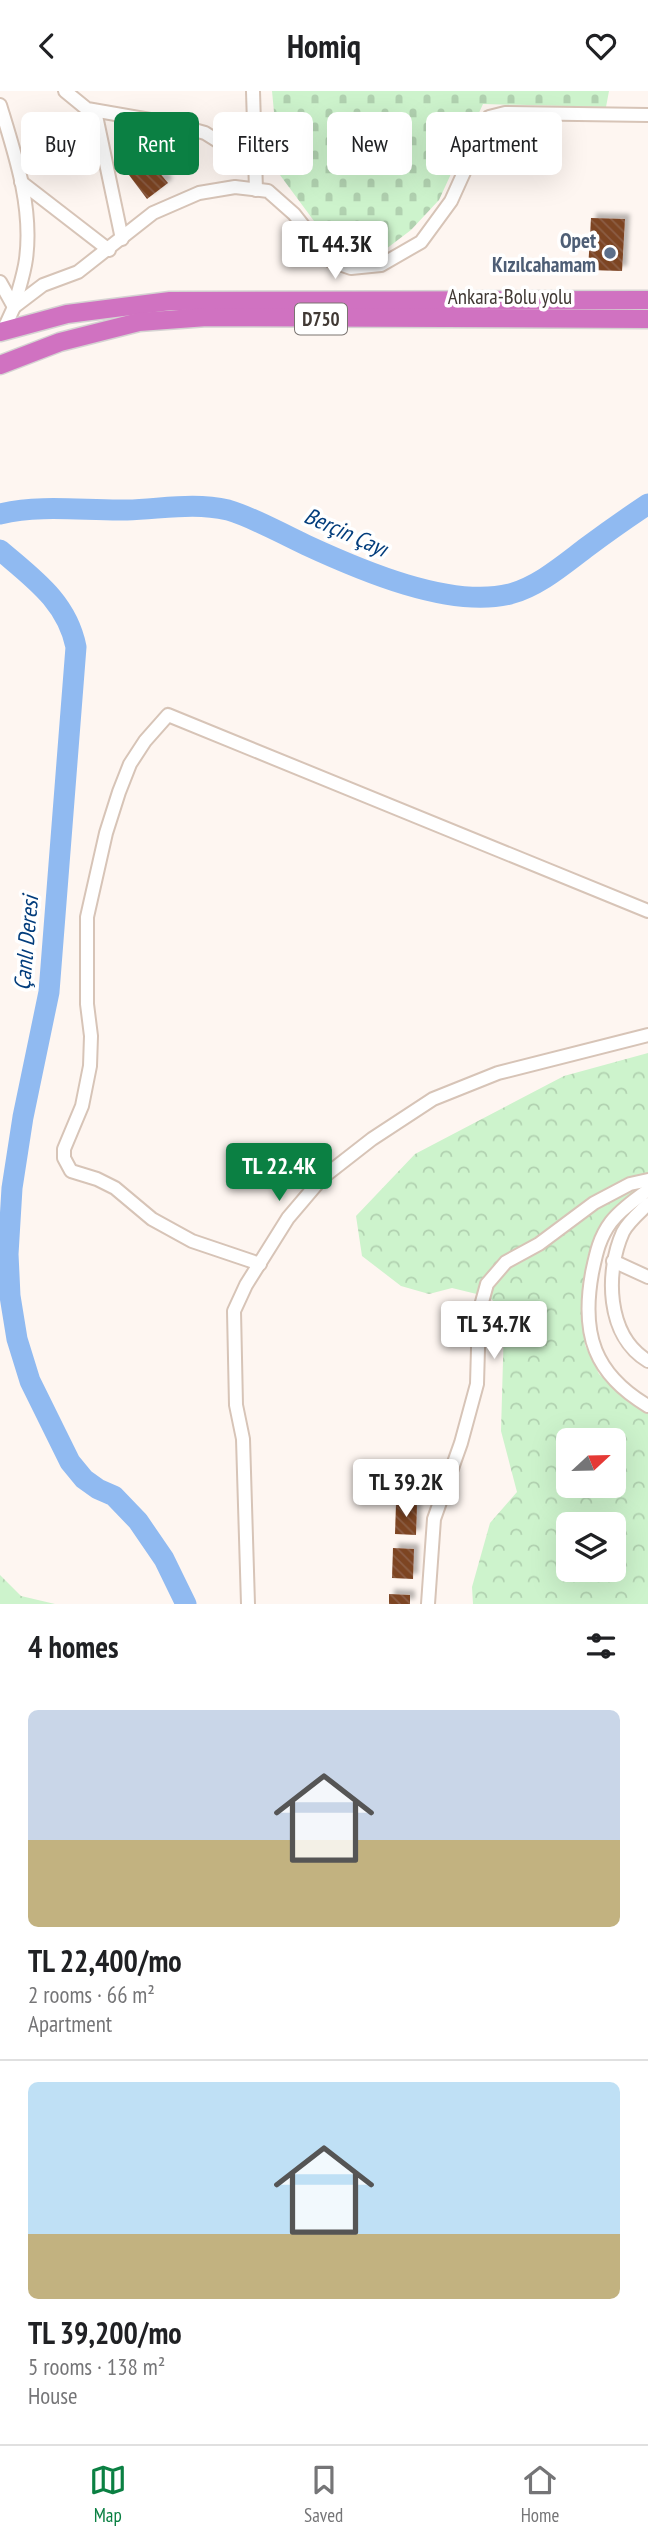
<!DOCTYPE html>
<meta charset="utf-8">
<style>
:root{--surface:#fff;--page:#f2f2f2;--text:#202124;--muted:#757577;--line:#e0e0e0;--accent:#0b8043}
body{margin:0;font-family:"PT Sans Narrow",sans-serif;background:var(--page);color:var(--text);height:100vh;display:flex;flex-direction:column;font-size:26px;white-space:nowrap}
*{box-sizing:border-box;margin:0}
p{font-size:23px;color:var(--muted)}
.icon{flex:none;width:38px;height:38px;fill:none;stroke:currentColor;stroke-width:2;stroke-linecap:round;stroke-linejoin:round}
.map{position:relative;height:1513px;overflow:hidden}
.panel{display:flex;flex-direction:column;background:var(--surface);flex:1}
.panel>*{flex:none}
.hud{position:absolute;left:21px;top:21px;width:607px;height:63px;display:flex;gap:14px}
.needle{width:46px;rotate:68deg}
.fabs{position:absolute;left:556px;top:1337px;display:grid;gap:14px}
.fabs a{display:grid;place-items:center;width:70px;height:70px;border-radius:10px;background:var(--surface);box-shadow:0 7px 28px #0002;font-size:35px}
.price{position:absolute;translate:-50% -60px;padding:0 16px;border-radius:7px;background:#fff;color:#222;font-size:23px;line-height:46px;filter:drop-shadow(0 2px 4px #0008)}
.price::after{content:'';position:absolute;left:50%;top:42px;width:21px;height:16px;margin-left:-10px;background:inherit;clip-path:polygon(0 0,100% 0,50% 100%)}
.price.on{background:var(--accent);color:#fff}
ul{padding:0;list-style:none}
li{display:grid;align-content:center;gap:14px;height:371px;padding:0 28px}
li+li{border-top:2px solid var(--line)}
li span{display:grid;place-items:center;height:217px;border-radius:10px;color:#555}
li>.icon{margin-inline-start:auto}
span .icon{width:126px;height:126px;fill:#fffc;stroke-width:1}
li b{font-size:30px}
h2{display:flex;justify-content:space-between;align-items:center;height:84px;padding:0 28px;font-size:30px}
.pill{padding:0 24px;border-radius:10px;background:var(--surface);box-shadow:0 7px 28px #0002;font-size:24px;line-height:63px}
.pill.on{background:var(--accent);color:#fff}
header{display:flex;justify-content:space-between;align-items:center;height:91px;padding:0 28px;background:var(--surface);font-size:32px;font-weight:600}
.menu{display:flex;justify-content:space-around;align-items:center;height:98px;border-top:2px solid var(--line);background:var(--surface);font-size:19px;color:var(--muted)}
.menu a{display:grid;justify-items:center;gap:4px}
.menu .on{color:var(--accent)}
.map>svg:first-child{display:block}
</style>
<header><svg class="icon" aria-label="back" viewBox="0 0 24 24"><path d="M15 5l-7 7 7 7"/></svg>Homiq<svg class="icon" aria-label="heart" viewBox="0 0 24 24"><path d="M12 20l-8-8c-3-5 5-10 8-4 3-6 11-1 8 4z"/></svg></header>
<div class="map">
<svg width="648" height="1513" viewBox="0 0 648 1513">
<defs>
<pattern id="forest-crowns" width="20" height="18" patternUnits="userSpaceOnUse" patternTransform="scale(1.75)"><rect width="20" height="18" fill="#cdf3cc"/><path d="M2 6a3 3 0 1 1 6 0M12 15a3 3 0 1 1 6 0" fill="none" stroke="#b1d1b0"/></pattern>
<pattern id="cemetery-stones" width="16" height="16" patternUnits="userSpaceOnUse" patternTransform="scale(1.75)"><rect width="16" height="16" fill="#cdf3cc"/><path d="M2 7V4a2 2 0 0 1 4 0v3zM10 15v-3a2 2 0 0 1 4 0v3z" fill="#b1d1b0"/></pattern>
<pattern id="building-back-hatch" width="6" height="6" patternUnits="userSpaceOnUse" patternTransform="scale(1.75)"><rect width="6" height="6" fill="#7d4424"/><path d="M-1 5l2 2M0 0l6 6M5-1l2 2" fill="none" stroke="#8c5e44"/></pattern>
<filter id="shadow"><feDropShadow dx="5" dy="-5" stdDeviation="2" flood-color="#0004"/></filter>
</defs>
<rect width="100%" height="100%" fill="#fef6f1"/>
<g fill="url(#forest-crowns)" fill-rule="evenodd">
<path d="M648,962V1088L601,1134L588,1164L583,1218L585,1254L599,1283L622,1304L648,1320V1513H473L472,1496L490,1432L517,1401L501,1340L504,1234L503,1219L489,1206L452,1197L429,1203L401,1195L362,1165L356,1125L415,1063L564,985ZM569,1349H614V1395H569ZM569,1433H614V1479H569Z"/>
<path d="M0,1484L21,1505L55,1513H0Z"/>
</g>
<path fill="url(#cemetery-stones)" d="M272,0H609L606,16L483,13L439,109L411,139L382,161L351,163L331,153L280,84Z"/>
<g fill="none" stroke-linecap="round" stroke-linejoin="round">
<g stroke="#90baf1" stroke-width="21">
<path d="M0,423C42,413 85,420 127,419C162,418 194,411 228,419C255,427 280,442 306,454C360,479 450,518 510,503C539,495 563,474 587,456C607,441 627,427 648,413"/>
<path d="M0,459C34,488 67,511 76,556L49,901L23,1026L12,1097L8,1163L10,1205L17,1248L30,1290L70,1371L84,1388L98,1398L114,1405L138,1430L164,1468L186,1513"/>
</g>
</g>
<g fill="url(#building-back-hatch)" filter="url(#shadow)">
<path d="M149,69L168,92L147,108L129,84Z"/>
<path d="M591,127L625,128L622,180L588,179Z"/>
<path d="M396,1413L417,1414L416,1444L395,1443Z"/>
<path d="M393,1457L414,1458L413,1488L392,1487Z"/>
<path d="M389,1503L410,1504V1513H389Z"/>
</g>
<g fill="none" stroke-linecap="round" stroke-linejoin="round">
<defs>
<g id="minor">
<path d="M65,0L87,18L173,33L205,42L256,74"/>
<path d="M253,0L256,99"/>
<path d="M0,14C15,63 33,116 26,168C24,184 18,200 14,216"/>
<path d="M95,20L122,148"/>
<path d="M21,91L109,159"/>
<path d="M0,191L14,216"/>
<path d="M3,240L14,216L43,194L78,181L153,122L199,102L235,96L268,100L294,123L331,170L351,177L381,174L421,151L451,110L489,26L505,22L648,24"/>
<path d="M648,1099C635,1109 621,1118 611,1131C599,1147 596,1163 592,1182C581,1243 594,1283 648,1315"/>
<path d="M648,1113C640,1121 628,1131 623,1141C605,1181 606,1245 648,1270"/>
<path d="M613,1170L648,1186"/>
<path d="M260,1173L192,1150L152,1128L115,1097L97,1088L71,1080L64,1067V1058L82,1015L90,975L91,945L87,913V826L106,742L119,701L130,673L145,650L168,624L648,820"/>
<path d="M248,1513L243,1348L236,1314L234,1220L246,1194L288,1127L322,1087L372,1048L433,1008L498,982L648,944"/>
<path d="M428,1513L434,1428L461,1352L477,1293L479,1222L487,1193L506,1171L539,1153L594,1112L630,1093L648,1089"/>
</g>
<g id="highway">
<path d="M0,241L67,223L170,210L648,209"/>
<path d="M0,274L60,251L139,231L207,226L648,228"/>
</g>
</defs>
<use href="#minor" stroke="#d7c4b7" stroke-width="16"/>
<use href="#highway" stroke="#d5d3d2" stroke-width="21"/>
<use href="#minor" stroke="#fff" stroke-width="12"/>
<use href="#highway" stroke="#d072c1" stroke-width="18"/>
</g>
<circle fill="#5c6f8a" stroke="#fff" stroke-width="2.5" cx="610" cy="162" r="7"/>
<g text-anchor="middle" stroke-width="7" stroke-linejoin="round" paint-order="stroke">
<rect fill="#fff" stroke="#7a7471" stroke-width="2" x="295" y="212.5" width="52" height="31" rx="5"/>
<g font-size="19" font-weight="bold" fill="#413934">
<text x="321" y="235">D750</text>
</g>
<g font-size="21" font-weight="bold" fill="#4e5e75" stroke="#fff" text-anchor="end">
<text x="596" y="157">Opet<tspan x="596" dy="24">Kızılcahamam</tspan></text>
</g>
<g font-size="21" fill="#413934" stroke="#fff">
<text x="510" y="213">Ankara-Bolu yolu</text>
</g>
<g font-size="23" font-style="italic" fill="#033d7c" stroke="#fff">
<text transform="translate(346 441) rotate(24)" y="8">Berçin Çayı</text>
<text transform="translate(26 852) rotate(-85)" y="8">Çanlı Deresi</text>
</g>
</g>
</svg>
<div class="fabs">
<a><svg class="needle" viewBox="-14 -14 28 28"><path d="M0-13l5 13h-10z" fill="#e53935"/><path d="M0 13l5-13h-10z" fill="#757577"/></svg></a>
<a><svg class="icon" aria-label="layers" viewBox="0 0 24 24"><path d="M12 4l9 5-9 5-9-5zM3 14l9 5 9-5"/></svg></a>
</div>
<b class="price" style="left:335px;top:190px">TL 44.3K</b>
<b class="price on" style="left:279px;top:1112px">TL 22.4K</b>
<b class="price" style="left:494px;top:1270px">TL 34.7K</b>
<b class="price" style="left:406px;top:1428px">TL 39.2K</b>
<div class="hud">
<a class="pill">Buy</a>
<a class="pill on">Rent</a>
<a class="pill">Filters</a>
<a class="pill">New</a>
<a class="pill">Apartment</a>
</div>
</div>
<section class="panel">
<h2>4 homes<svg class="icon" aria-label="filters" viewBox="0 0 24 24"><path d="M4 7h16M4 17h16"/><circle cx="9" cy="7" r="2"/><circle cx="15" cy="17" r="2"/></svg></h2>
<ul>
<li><span style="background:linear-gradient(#c9d6e8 60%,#c2b280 0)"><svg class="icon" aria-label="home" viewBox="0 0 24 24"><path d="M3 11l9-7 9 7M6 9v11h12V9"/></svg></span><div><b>TL 22,400/mo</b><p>2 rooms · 66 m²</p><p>Apartment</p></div></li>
<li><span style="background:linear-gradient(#bfe0f5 70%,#c2b280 0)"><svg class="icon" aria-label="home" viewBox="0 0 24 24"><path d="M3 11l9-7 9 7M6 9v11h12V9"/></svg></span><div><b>TL 39,200/mo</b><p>5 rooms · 138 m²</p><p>House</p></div></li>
</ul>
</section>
<nav class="menu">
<a class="on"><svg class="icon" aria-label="map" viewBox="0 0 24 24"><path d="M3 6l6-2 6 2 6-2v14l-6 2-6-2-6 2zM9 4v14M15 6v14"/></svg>Map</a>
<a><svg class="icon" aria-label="saved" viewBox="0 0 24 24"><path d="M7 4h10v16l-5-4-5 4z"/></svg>Saved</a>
<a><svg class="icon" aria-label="home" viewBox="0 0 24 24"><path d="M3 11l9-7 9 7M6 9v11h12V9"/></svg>Home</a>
</nav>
